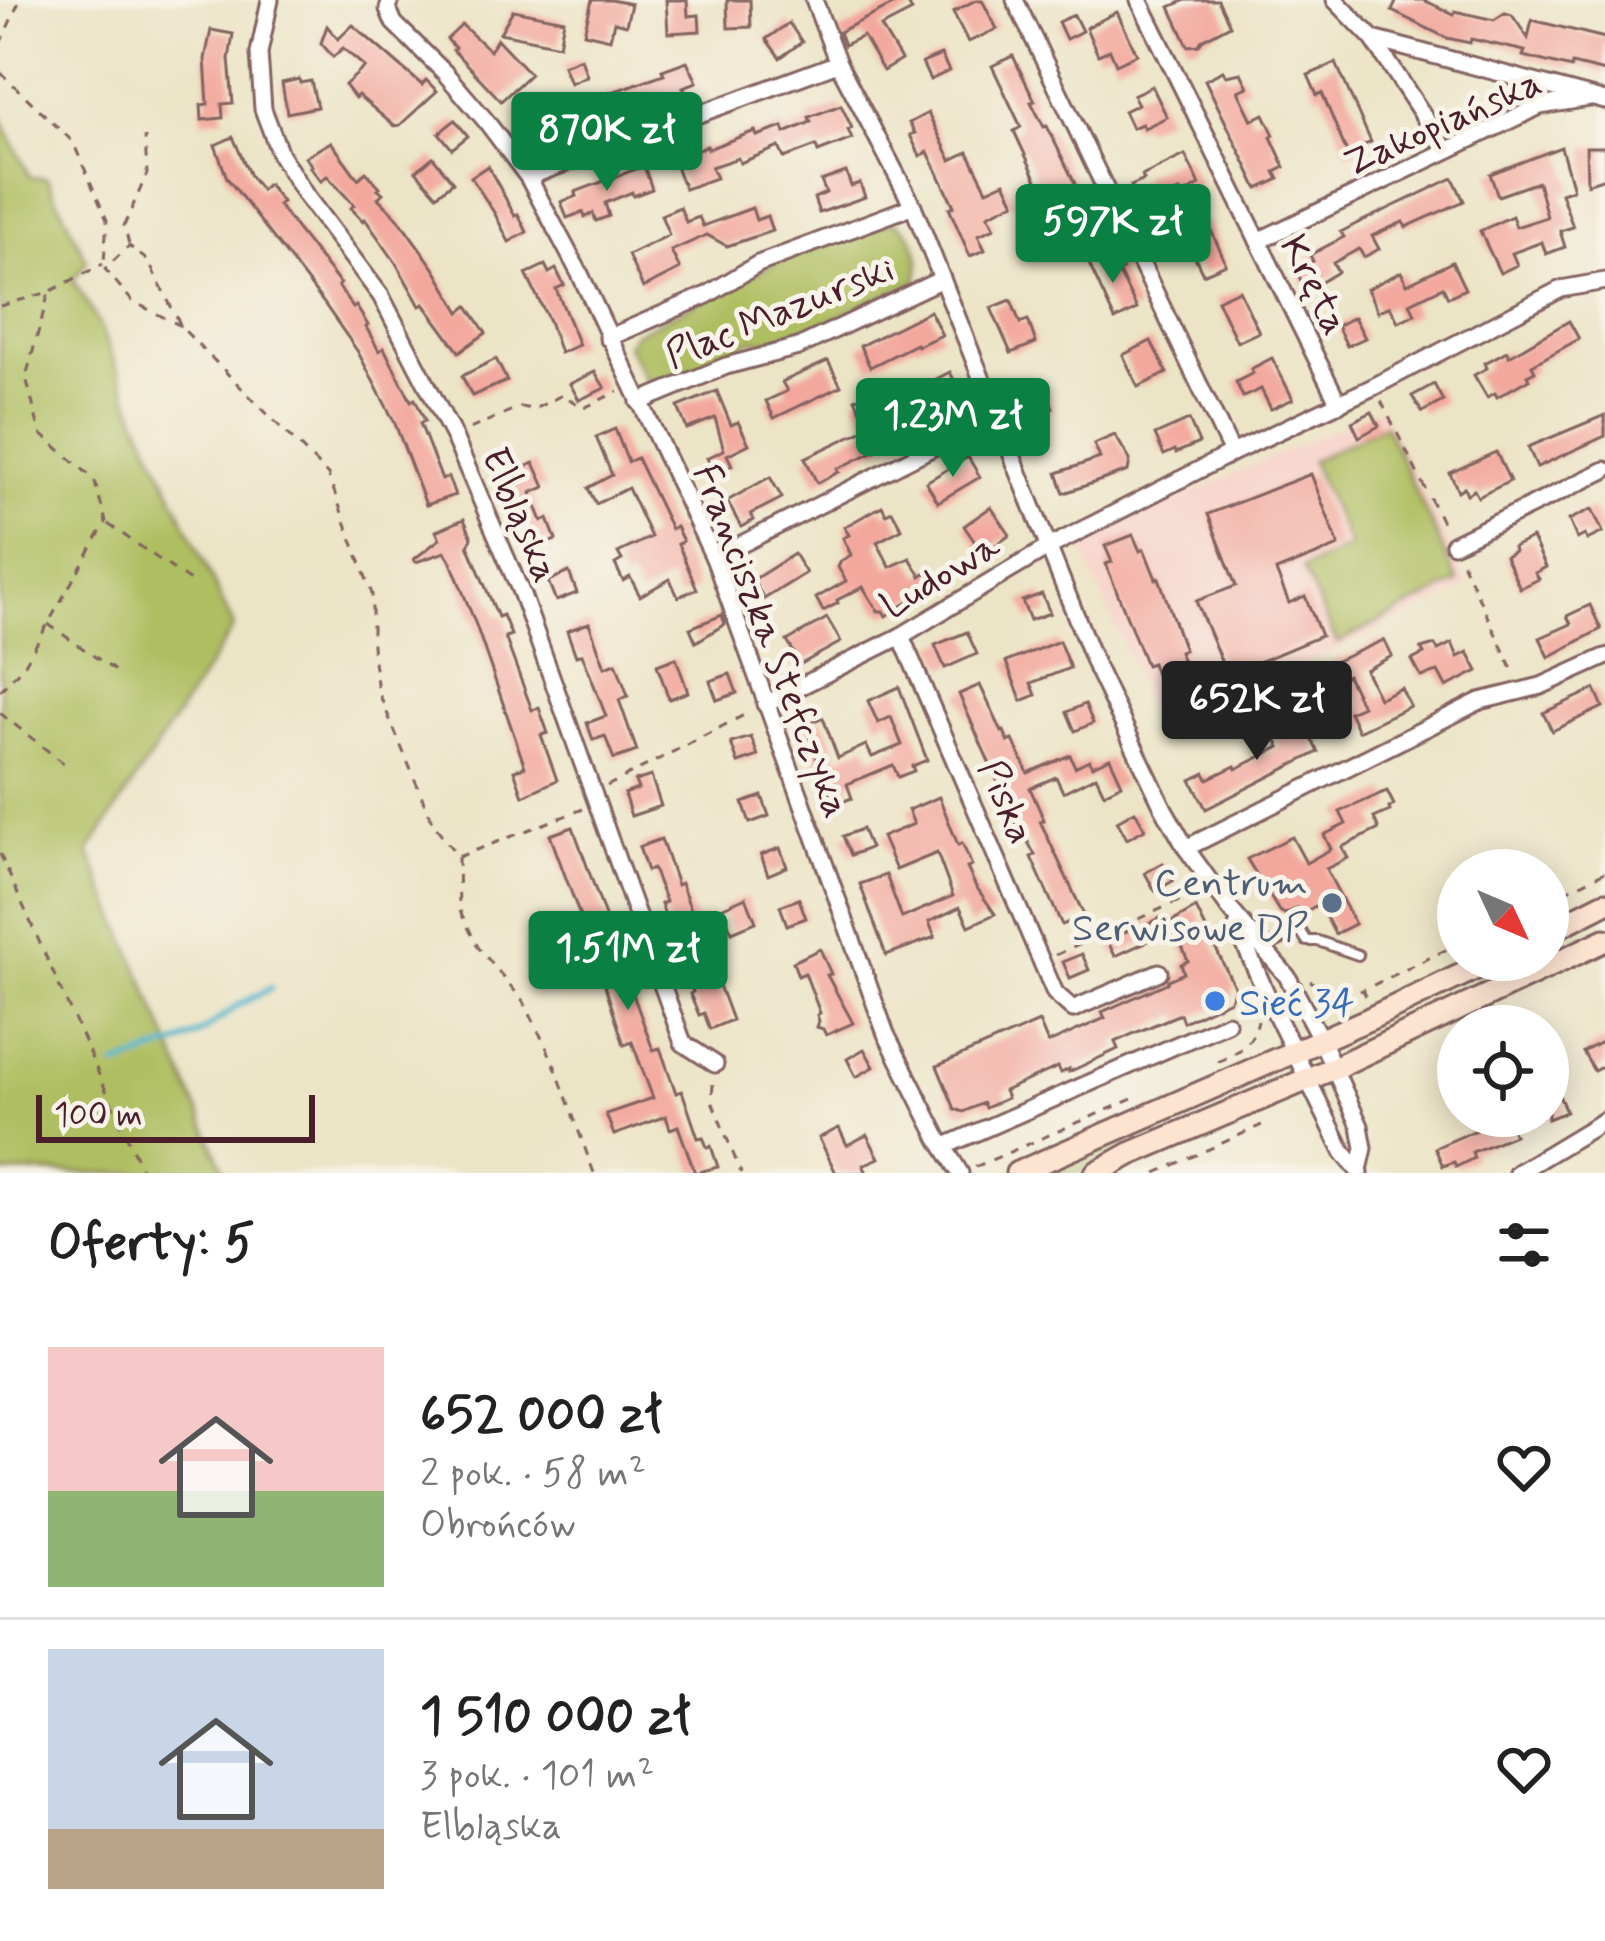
<!DOCTYPE html>
<html lang="pl">
<meta charset="utf-8">
<style>
:root{--surface:#fff;--page:#f2f2f2;--text:#222;--muted:#767676;--line:#e0e0e0;--accent:#0b8043}
body{margin:0;font-family:Mynerve,sans-serif;background:var(--page);color:var(--text);height:100vh;display:flex;flex-direction:column;font-size:45px;white-space:nowrap}
*{box-sizing:border-box;margin:0}
p{font-size:39px;color:var(--muted)}
.icon{flex:none;width:66px;height:66px;fill:none;stroke:currentColor;stroke-width:2;stroke-linecap:round;stroke-linejoin:round}
.map{position:relative;height:1173px;overflow:hidden}
.drawer{display:flex;flex-direction:column;background:var(--surface);flex:1}
.drawer>*{flex:none}
.needle{width:78px;rotate:134deg}
.tools{position:absolute;left:1437px;top:849px;display:grid;gap:24px}
.tools a{display:grid;place-items:center;width:132px;height:132px;border-radius:50%;background:var(--surface);box-shadow:0 6px 30px #0003;font-size:60px}
.scale{position:absolute;left:36px;bottom:30px;width:279px;box-sizing:border-box;padding-left:12px;border:6px solid #4a1f2b;border-top:0;font-size:33px;line-height:42px;white-space:nowrap;color:#4a1f2b;-webkit-text-stroke:9px #f7f3e8;paint-order:stroke}
.price{position:absolute;translate:-50% -102px;padding:0 27px;border-radius:12px;background:var(--accent);color:#fff;font-size:39px;line-height:78px;filter:drop-shadow(0 3px 6px #0008)}
.price::after{content:'';position:absolute;left:50%;top:72px;width:36px;height:27px;margin-left:-18px;background:inherit;clip-path:polygon(0 0,100% 0,50% 100%)}
.price.current{background:#222;color:#fff}
ul{padding:0;list-style:none}
li{display:flex;align-items:center;gap:36px;height:300px;padding:0 48px}
li+li{border-top:3px solid var(--line)}
li span{display:grid;place-items:center;flex:none;width:336px;height:240px;border-radius:0px;color:#555}
li>.icon{margin-inline-start:auto}
span .icon{width:144px;height:144px;fill:#fffc;stroke-width:1}
li b{font-size:51px}
h2{display:flex;justify-content:space-between;align-items:center;height:144px;padding:0 48px;font-size:51px}
.map>svg:first-child{display:block}
</style>
<div class="map">
<svg width="1605" height="1173" viewBox="0 0 1605 1173">
<rect width="100%" height="100%" fill="#f7f3e8"/>
<filter id="ink" filterUnits="userSpaceOnUse"><feTurbulence type="fractalNoise" baseFrequency=".00833" numOctaves="2"/><feDisplacementMap in="SourceGraphic" scale="24" xChannelSelector="R" yChannelSelector="G"/><feConvolveMatrix kernelMatrix="1 2 1 2 8 2 1 2 1" color-interpolation-filters="sRGB"/></filter>
<filter id="wash" filterUnits="userSpaceOnUse"><feTurbulence type="fractalNoise" baseFrequency=".004" numOctaves="4" result="noise"/><feDisplacementMap in="SourceGraphic" scale="48" xChannelSelector="R" yChannelSelector="G"/><feGaussianBlur stdDeviation="2.7" result="paint"/><feColorMatrix in="noise" values="0 0 0 0 0 0 0 0 0 0 0 0 0 0 0 0 0 1.4 0 .05"/><feComposite in="paint" operator="in"/></filter>
<g filter="url(#wash)">
<rect width="100%" height="100%" fill="#ece4c6"/>
<path fill="#f7d1c8" d="M1380,408L1469,587L1160,732L1079,543Z"/>
<g fill="#afbe61" stroke="#7c6e46" stroke-width="3">
<path d="M0,116L30,177L47,178L87,261L73,280L98,322L139,422L234,627L89,852L225,1173H0Z"/>
<path d="M896,222C916,233 923,261 917,281L781,342L752,340L687,373L663,381L647,382L627,345L634,334L778,262L881,223Z"/>
<path d="M1385,425L1458,582L1337,643L1303,569L1350,547L1311,461Z"/>
<path d="M1237,1087L1240,1092L1145,1134L1119,1153L1078,1173H1045Z"/>
</g>
<g fill="none" stroke-linecap="round" stroke-linejoin="round">
<path stroke="#4db5cb" stroke-width="6" d="M116,1066L180,1043L202,1032L237,1006L271,988"/>
</g>
<g id="blocks">
<g fill="#f3a89e">
<path d="M592,0H611L631,4L626,25L614,22L610,39L584,33Z"/>
<path d="M666,0H687L688,16L699,15L700,31L668,33Z"/>
<path d="M727,0H750L751,27L728,28Z"/>
<path d="M903,0H906L912,11L881,27L901,60L883,71L863,36L844,45L839,32Z"/>
<path d="M976,0H982L997,29L968,42L953,12Z"/>
<path d="M1186,0H1218L1230,25L1202,40L1199,45L1188,46L1170,7Z"/>
<path d="M1397,0H1423L1454,14L1455,11L1494,20L1505,13L1512,15L1528,38L1532,20L1605,38V72L1572,64L1571,68L1523,56L1525,51L1471,39L1470,43L1447,38L1392,11Z"/>
<path d="M513,10L564,20L559,45L500,33Z"/>
<path d="M1117,12L1137,54L1116,64L1110,50L1098,55L1086,28Z"/>
<path d="M1074,15L1082,31L1066,39L1058,22Z"/>
<path d="M789,23L802,42L780,58L766,39Z"/>
<path d="M353,25L422,85L426,80L437,91L400,125L394,126L358,95L355,98L345,85L365,67L343,48L333,57L321,43L327,26L338,39Z"/>
<path d="M462,25L490,51L497,39L530,74L501,101L453,50L455,48L447,39Z"/>
<path d="M211,30L233,34L229,59L233,103L222,104L223,118L202,120L201,105L208,104L205,59Z"/>
<path d="M941,55L949,71L930,80L922,63Z"/>
<path d="M1013,56L1035,101L1031,102L1044,127L1047,126L1095,225L1060,242L1052,225L1057,223L1014,131L1021,127L992,66Z"/>
<path d="M581,58L587,76L570,83L563,65Z"/>
<path d="M687,61L697,82L683,87L685,91L626,113L625,110L614,114L607,94L664,74L662,70Z"/>
<path d="M1336,63L1371,142L1347,153L1322,93L1317,95L1308,75Z"/>
<path d="M1223,71L1226,76L1241,73L1248,87L1238,91L1252,120L1264,114L1274,135L1271,137L1285,167L1275,172L1279,179L1258,189L1205,80Z"/>
<path d="M299,79L300,83L311,81L317,107L287,113L282,83Z"/>
<path d="M1152,86L1167,117L1144,128L1142,124L1132,128L1124,111L1138,104L1133,95Z"/>
<path d="M579,102L588,125L567,133L566,130L550,135L546,123L550,113Z"/>
<path d="M841,105L852,128L848,130L852,139L818,152L816,146L784,158L779,147L740,163L738,158L711,167L716,178L685,189L673,159L707,146L708,149L755,131L757,136L783,127L785,133L811,122L809,117Z"/>
<path d="M928,113L951,160L968,152L987,190L1005,182L1015,202L988,215L995,228L978,235L985,250L970,256L949,208L954,206L928,152L920,156L910,135L915,133L909,123Z"/>
<path d="M455,120L468,136L452,149L439,133Z"/>
<path d="M233,137L250,176L261,190L268,184L282,202L278,205L340,284L338,286L353,308L356,306L368,325L366,327L379,351L384,348L411,401L415,399L425,421L420,423L442,480L448,477L455,495L426,505L394,421L358,352L323,302L227,178L215,145Z"/>
<path d="M331,142L358,179L366,172L380,187L378,189L383,193L378,198L398,218L434,268L460,312L468,306L486,333L459,352L424,304L420,306L396,263L365,219L363,221L351,208L354,205L327,176L321,181L310,167L312,166L305,157Z"/>
<path d="M1561,147L1573,189L1561,193L1573,227L1560,231L1565,247L1546,254L1542,242L1512,253L1517,265L1500,273L1480,231L1512,216L1516,227L1547,217L1538,182L1498,196L1490,174Z"/>
<path d="M1586,147H1605V178L1587,184Z"/>
<path d="M1185,155L1200,185L1182,195L1180,191L1142,209L1131,186L1144,180L1142,176Z"/>
<path d="M433,157L453,182L437,195L416,171Z"/>
<path d="M488,166L515,216L518,214L527,232L509,242L495,214L471,177Z"/>
<path d="M644,166L652,189L633,196L632,192L605,203L609,216L596,221L593,213L585,217L583,212L567,218L561,202L577,196L575,192Z"/>
<path d="M846,172L851,186L860,183L865,197L819,213L814,198L826,193L821,181Z"/>
<path d="M1453,178L1464,201L1406,227L1403,222L1372,236L1379,249L1364,257L1359,249L1333,263L1338,272L1306,291L1296,270L1313,261L1310,255L1344,237L1341,232L1354,225Z"/>
<path d="M680,207L686,222L699,217L703,226L752,208L756,220L767,216L772,231L727,246L707,235L671,251L680,269L643,288L628,255L669,235L661,215Z"/>
<path d="M1207,221L1226,264L1203,274L1183,232Z"/>
<path d="M1114,252L1122,270L1118,271L1137,309L1115,320L1089,264Z"/>
<path d="M1452,262L1465,289L1448,297L1443,287L1410,303L1415,314L1398,322L1390,306L1378,312L1367,289L1401,272L1407,284Z"/>
<path d="M545,265L549,273L556,269L564,285L556,289L579,345L560,353L549,321L526,274Z"/>
<path d="M1239,290L1259,332L1237,342L1217,300Z"/>
<path d="M1011,300L1020,323L1028,320L1036,343L1011,353L991,308Z"/>
<path d="M930,311L942,335L917,346L916,344L870,367L860,346Z"/>
<path d="M1354,317L1365,338L1347,346L1337,326Z"/>
<path d="M1569,321L1579,339L1532,365L1535,371L1527,375L1529,379L1497,397L1495,393L1487,397L1474,375L1487,368L1485,363L1507,351L1509,356Z"/>
<path d="M1151,341L1167,373L1138,387L1123,355Z"/>
<path d="M1272,358L1293,399L1271,409L1261,389L1243,397L1236,382L1253,373L1251,369Z"/>
<path d="M496,359L507,381L472,396L462,376Z"/>
<path d="M828,361L841,386L774,418L766,401L787,391L782,382Z"/>
<path d="M595,372L605,388L579,400L570,384Z"/>
<path d="M950,372L965,402L911,427L897,399Z"/>
<path d="M1434,384L1443,401L1422,412L1412,396Z"/>
<path d="M1046,389L1053,408L1034,416L1027,396Z"/>
<path d="M888,390L900,411L873,426L883,447L837,469L839,472L817,483L805,458L870,427L855,399L870,392L873,398Z"/>
<path d="M717,391L731,425L738,422L749,444L727,455L732,465L715,474L707,458L724,450L715,418L687,429L678,407Z"/>
<path d="M1372,412L1379,426L1359,437L1352,422Z"/>
<path d="M1605,415V436L1537,467L1528,447Z"/>
<path d="M1189,420L1199,443L1176,453L1175,450L1164,455L1155,435Z"/>
<path d="M615,429L628,462L637,458L671,529L676,527L683,541L678,544L697,589L678,597L670,579L640,596L630,577L623,581L615,564L622,560L618,553L651,537L628,488L596,504L588,488L612,475L596,437Z"/>
<path d="M1115,435L1130,460L1128,471L1064,493L1057,473L1100,458L1094,444Z"/>
<path d="M1496,452L1510,481L1478,497L1474,490L1467,494L1464,487L1458,491L1450,473Z"/>
<path d="M968,457L980,477L938,502L926,482Z"/>
<path d="M534,463L545,487L531,493L542,521L548,519L556,540L535,548L505,476Z"/>
<path d="M1311,474L1339,546L1276,571L1289,603L1305,596L1321,636L1227,675L1196,601L1236,586L1208,514Z"/>
<path d="M770,477L782,498L751,514L754,520L741,527L727,501Z"/>
<path d="M882,506L886,514L892,511L902,529L877,542L890,567L910,558L921,576L931,569L940,582L886,616L883,611H878L863,587L837,600L838,603L823,611L816,598L846,581L838,567L841,561L851,555L843,538L849,535L844,527Z"/>
<path d="M991,507L1010,535L983,554L964,526Z"/>
<path d="M1592,509L1603,532L1587,540L1585,535L1577,539L1569,520Z"/>
<path d="M464,519L472,538L468,545L498,617L503,615L511,635L505,637L532,710L539,708L548,733L541,735L557,780L523,796L514,770L525,767L476,625L450,560L445,552L416,562L414,559L440,539L436,531Z"/>
<path d="M1133,535L1140,551L1144,549L1156,579L1159,578L1184,650L1179,652L1186,669L1158,680L1152,663L1146,665L1106,564L1112,562L1105,546Z"/>
<path d="M1532,538L1546,567L1535,573L1539,579L1520,588L1505,556L1514,551L1513,547Z"/>
<path d="M794,554L806,573L764,599L753,580Z"/>
<path d="M569,572L577,593L556,601L548,581Z"/>
<path d="M1042,594L1050,613L1030,620L1022,601Z"/>
<path d="M1590,605L1601,629L1549,657L1540,638L1571,624L1567,616Z"/>
<path d="M722,615L725,624L696,642L690,628Z"/>
<path d="M827,618L841,642L801,664L787,641Z"/>
<path d="M589,623L605,667L616,663L628,696L619,700L637,751L614,759L605,736L593,740L587,723L606,716L582,654L576,656L567,631Z"/>
<path d="M967,632L977,654L945,668L935,645Z"/>
<path d="M1384,640L1392,656L1365,670L1379,698L1401,688L1410,706L1358,731L1349,712L1362,706L1347,675L1340,679L1332,663Z"/>
<path d="M1059,641L1070,668L1031,683L1036,695L1022,701L1006,662Z"/>
<path d="M1452,643L1458,657L1468,652L1478,671L1446,687L1438,672L1421,677L1412,660L1424,654L1421,649L1435,645L1438,650Z"/>
<path d="M676,658L688,692L669,699L657,665Z"/>
<path d="M730,674L737,693L717,700L710,681Z"/>
<path d="M980,685L1002,732L1004,731L1008,742L1013,740L1028,773L1070,755L1075,767L1089,760L1092,766L1110,758L1122,784L1104,793L1096,776L1063,792L1056,777L1030,788L1044,820L1040,821L1084,915L1062,925L1031,857L1035,855L1021,829L1019,830L959,694Z"/>
<path d="M899,687L927,760L912,766L914,771L898,777L893,765L847,784L852,798L833,805L805,724L823,718L838,758L866,745L872,757L902,745L891,717L878,723L868,701Z"/>
<path d="M1595,689L1603,707L1552,731L1543,713Z"/>
<path d="M1255,695L1290,727L1293,725L1300,738L1309,734L1318,752L1206,809L1191,780L1205,773L1208,779L1235,766L1236,769L1280,747Z"/>
<path d="M1085,704L1093,723L1075,731L1067,712Z"/>
<path d="M751,737L758,756L738,763L731,743Z"/>
<path d="M651,776L661,806L631,816L624,794L638,789L635,781Z"/>
<path d="M1387,791L1394,805L1389,808L1390,811L1374,818L1379,829L1342,847L1348,858L1326,869L1355,924L1335,934L1319,904L1299,915L1296,908L1285,914L1279,911L1247,859L1292,837L1306,863L1331,849L1324,835L1346,824L1340,812Z"/>
<path d="M762,796L769,816L750,823L743,803Z"/>
<path d="M939,797L958,845L962,843L972,866L967,868L975,885L995,914L969,926L960,907L929,922L935,937L886,955L860,884L886,875L902,918L953,896L937,853L896,870L882,837L914,824L908,810Z"/>
<path d="M1135,811L1145,829L1127,839L1117,821Z"/>
<path d="M573,827L653,1050L660,1048L676,1093L682,1091L698,1138L703,1137L707,1147L711,1146L718,1167L695,1173L678,1126L670,1129L666,1116L614,1135L606,1114L653,1098L632,1042L624,1045L600,970L550,835Z"/>
<path d="M862,829L870,848L851,855L843,836Z"/>
<path d="M661,839L677,885L681,883L732,1020L710,1029L704,1013L699,1015L690,994L693,992L661,904L666,902L653,869L647,871L639,847Z"/>
<path d="M780,848L787,867L768,875L761,855Z"/>
<path d="M1163,863L1173,881L1155,891L1145,873Z"/>
<path d="M746,897L756,922L732,932L721,908Z"/>
<path d="M799,899L806,918L787,925L780,906Z"/>
<path d="M1196,908L1235,988L1230,1000L1183,1022L1180,1014L1135,1033L1115,1042L1118,1049L1069,1072V1069L1061,1073L1058,1067L1004,1091L1007,1098L985,1108L983,1103L963,1112L955,1109L937,1066L1039,1022L1048,1043L1105,1018L1102,1012L1167,983L1168,980L1184,973L1181,964L1188,961L1172,922Z"/>
<path d="M1160,918L1168,932L1115,956L1107,940L1136,927L1137,930Z"/>
<path d="M820,949L831,974L827,975L853,1023L826,1035L823,1029L817,1027L819,1021L817,1015L820,1013L805,973L798,976L793,962Z"/>
<path d="M1082,954L1089,970L1070,978L1063,962Z"/>
<path d="M1605,1040V1065L1594,1071L1583,1052Z"/>
<path d="M864,1049L874,1067L856,1077L847,1059Z"/>
<path d="M1548,1069L1566,1112L1548,1119Z"/>
<path d="M1506,1117L1514,1135L1472,1152L1474,1158L1456,1167L1454,1162L1443,1166L1435,1148Z"/>
<path d="M839,1128L847,1145L867,1135L879,1158L863,1165L867,1173H836L819,1138Z"/>
</g>
</g>
</g>
<g filter="url(#ink)">
<use href="#blocks" fill-opacity="0" stroke="#836461" stroke-width="3"/>
<g fill="none" stroke-linecap="round" stroke-linejoin="round">
<defs>
<path id="service" d="M1265,948L1300,930L1307,941H1318L1358,955"/>
<g id="minor">
<path d="M270,0L259,53L263,109L280,154L306,196L381,296L454,437L521,592L683,1043L715,1064"/>
<path d="M391,0L388,9L394,23L444,72L486,121L528,177L580,274L714,558L886,1034L939,1139L960,1173"/>
<path d="M814,0L838,63L913,206L1097,669L1164,809L1186,848L1229,908L1287,976L1321,1040L1360,1126L1364,1148L1359,1170"/>
<path d="M1015,0L1232,453"/>
<path d="M1139,0L1339,404"/>
<path d="M1335,0L1373,39L1605,101"/>
<path d="M1373,39L1446,150"/>
<path d="M528,177L838,63"/>
<path d="M1258,241L1540,106L1590,98"/>
<path d="M608,338L707,295L758,264L913,206"/>
<path d="M639,402L726,366L798,347L942,279"/>
<path d="M1453,544L1605,470"/>
<path d="M714,558L995,416"/>
<path d="M901,636L1055,993L1073,1009L1159,972"/>
<path d="M765,704L901,636L1049,547L1232,453L1373,387L1561,289L1605,281"/>
<path d="M1186,848L1480,701L1541,686L1605,657"/>
<path d="M1237,927L1270,1002L1343,1152L1360,1173"/>
<path d="M945,1146L1227,1023"/>
<path d="M1517,1173L1605,1120"/>
</g>
<g id="secondary">
<path d="M1548,932L1605,903"/>
<path d="M1017,1173L1369,1019L1493,960"/>
<path d="M1096,1173L1130,1154L1334,1068L1605,940"/>
</g>
</defs>
<use href="#service" stroke="#836461" stroke-width="14"/>
<use href="#minor" stroke="#836461" stroke-width="21"/>
<use href="#secondary" stroke="#836461" stroke-width="27"/>
<g stroke="#836461" stroke-width="3" stroke-dasharray="9 9" stroke-linecap="butt">
<path d="M0,44L20,0"/>
<path d="M0,72L73,142L107,220L104,263"/>
<path d="M129,244L124,226L147,174L145,137"/>
<path d="M0,306L49,292L103,264"/>
<path d="M181,326L132,301L105,269L129,246L148,261L182,328L328,475L372,594V646L378,691L433,823L458,857L459,909L478,947L524,1002L553,1061L594,1173"/>
<path d="M1381,401L1444,526"/>
<path d="M470,429L519,407L534,409L562,395L584,408L618,391"/>
<path d="M108,524L190,581"/>
<path d="M1462,562L1514,673"/>
<path d="M48,624L121,675"/>
<path d="M0,691L25,664L106,522L94,479L40,433L26,377L49,292"/>
<path d="M0,713L67,766"/>
<path d="M607,786L748,713"/>
<path d="M0,854L143,1173"/>
<path d="M458,857L583,809"/>
<path d="M1548,900L1605,872"/>
<path d="M1056,955L1195,894"/>
<path d="M1310,981L1340,996L1363,990"/>
<path d="M1366,996L1363,990L1458,944"/>
<path d="M1218,1062C1239,1052 1253,1044 1258,1020"/>
<path d="M713,1084L712,1101L741,1173"/>
<path d="M975,1167L1137,1097"/>
<path d="M1156,1173L1262,1125"/>
</g>
<use href="#service" stroke="#fff" stroke-width="8"/>
<use href="#minor" stroke="#fff" stroke-width="15"/>
<use href="#secondary" stroke="#fde4d1" stroke-width="21"/>
</g>
</g>
<circle fill="#5c6f8a" stroke="#f7f3e8" stroke-width="4.5" cx="1332" cy="903" r="12"/>
<circle fill="#3f7fe0" stroke="#f7f3e8" stroke-width="4.5" cx="1215" cy="1001" r="12"/>
<g text-anchor="middle" stroke-width="10" stroke-linejoin="round" paint-order="stroke">
<g font-size="39" fill="#4a1f2b" stroke="#f7f3e8">
<text transform="translate(1442 121) rotate(-24)" y="14">Zakopiańska</text>
<text transform="translate(1316 284) rotate(63)" y="14">Kręta</text>
<text transform="translate(779 310) rotate(-22)" y="14">Plac Mazurski</text>
<text transform="translate(522 514) rotate(67)" y="14">Elbląska</text>
<text transform="translate(939 574) rotate(-31)" y="14">Ludowa</text>
<text transform="translate(773 640) rotate(69)" y="14">Franciszka Stefczyka</text>
<text transform="translate(1008 801) rotate(67)" y="14">Piska</text>
</g>
<g font-size="39" fill="#4e5e75" stroke="#f7f3e8" text-anchor="end">
<text x="1308" y="895">Centrum<tspan x="1308" dy="45">Serwisowe DP</tspan></text>
</g>
<g font-size="39" fill="#366cbe" stroke="#f7f3e8" text-anchor="start">
<text x="1239" y="1015">Sieć 34</text>
</g>
</g>
</svg>
<div class="tools">
<a><svg class="needle" viewBox="-14 -14 28 28"><path d="M0-13l5 13h-10z" fill="#e53935"/><path d="M0 13l5-13h-10z" fill="#767676"/></svg></a>
<a><svg class="icon" aria-label="locate" viewBox="0 0 24 24"><circle cx="12" cy="12" r="6"/><path d="M12 2v4M12 18v4M2 12h4M18 12h4"/></svg></a>
</div>
<div class="scale">100 m</div>
<b class="price" style="left:607px;top:194px">870K zł</b>
<b class="price" style="left:1113px;top:286px">597K zł</b>
<b class="price" style="left:953px;top:480px">1.23M zł</b>
<b class="price current" style="left:1257px;top:763px">652K zł</b>
<b class="price" style="left:628px;top:1013px">1.51M zł</b>
</div>
<section class="drawer">
<h2>Oferty: 5<svg class="icon" aria-label="filters" viewBox="0 0 24 24"><path d="M4 7h16M4 17h16"/><circle cx="9" cy="7" r="2"/><circle cx="15" cy="17" r="2"/></svg></h2>
<ul>
<li><span style="background:linear-gradient(#f6c9c9 60%,#8fb573 0)"><svg class="icon" aria-label="home" viewBox="0 0 24 24"><path d="M3 11l9-7 9 7M6 9v11h12V9"/></svg></span><div><b>652 000 zł</b><p>2 pok. · 58 m²</p><p>Obrońców</p></div><svg class="icon" aria-label="heart" viewBox="0 0 24 24"><path d="M12 20l-8-8c-3-5 5-10 8-4 3-6 11-1 8 4z"/></svg></li>
<li><span style="background:linear-gradient(#c9d6e8 75%,#b9a48a 0)"><svg class="icon" aria-label="home" viewBox="0 0 24 24"><path d="M3 11l9-7 9 7M6 9v11h12V9"/></svg></span><div><b>1 510 000 zł</b><p>3 pok. · 101 m²</p><p>Elbląska</p></div><svg class="icon" aria-label="heart" viewBox="0 0 24 24"><path d="M12 20l-8-8c-3-5 5-10 8-4 3-6 11-1 8 4z"/></svg></li>
</ul>
</section>
